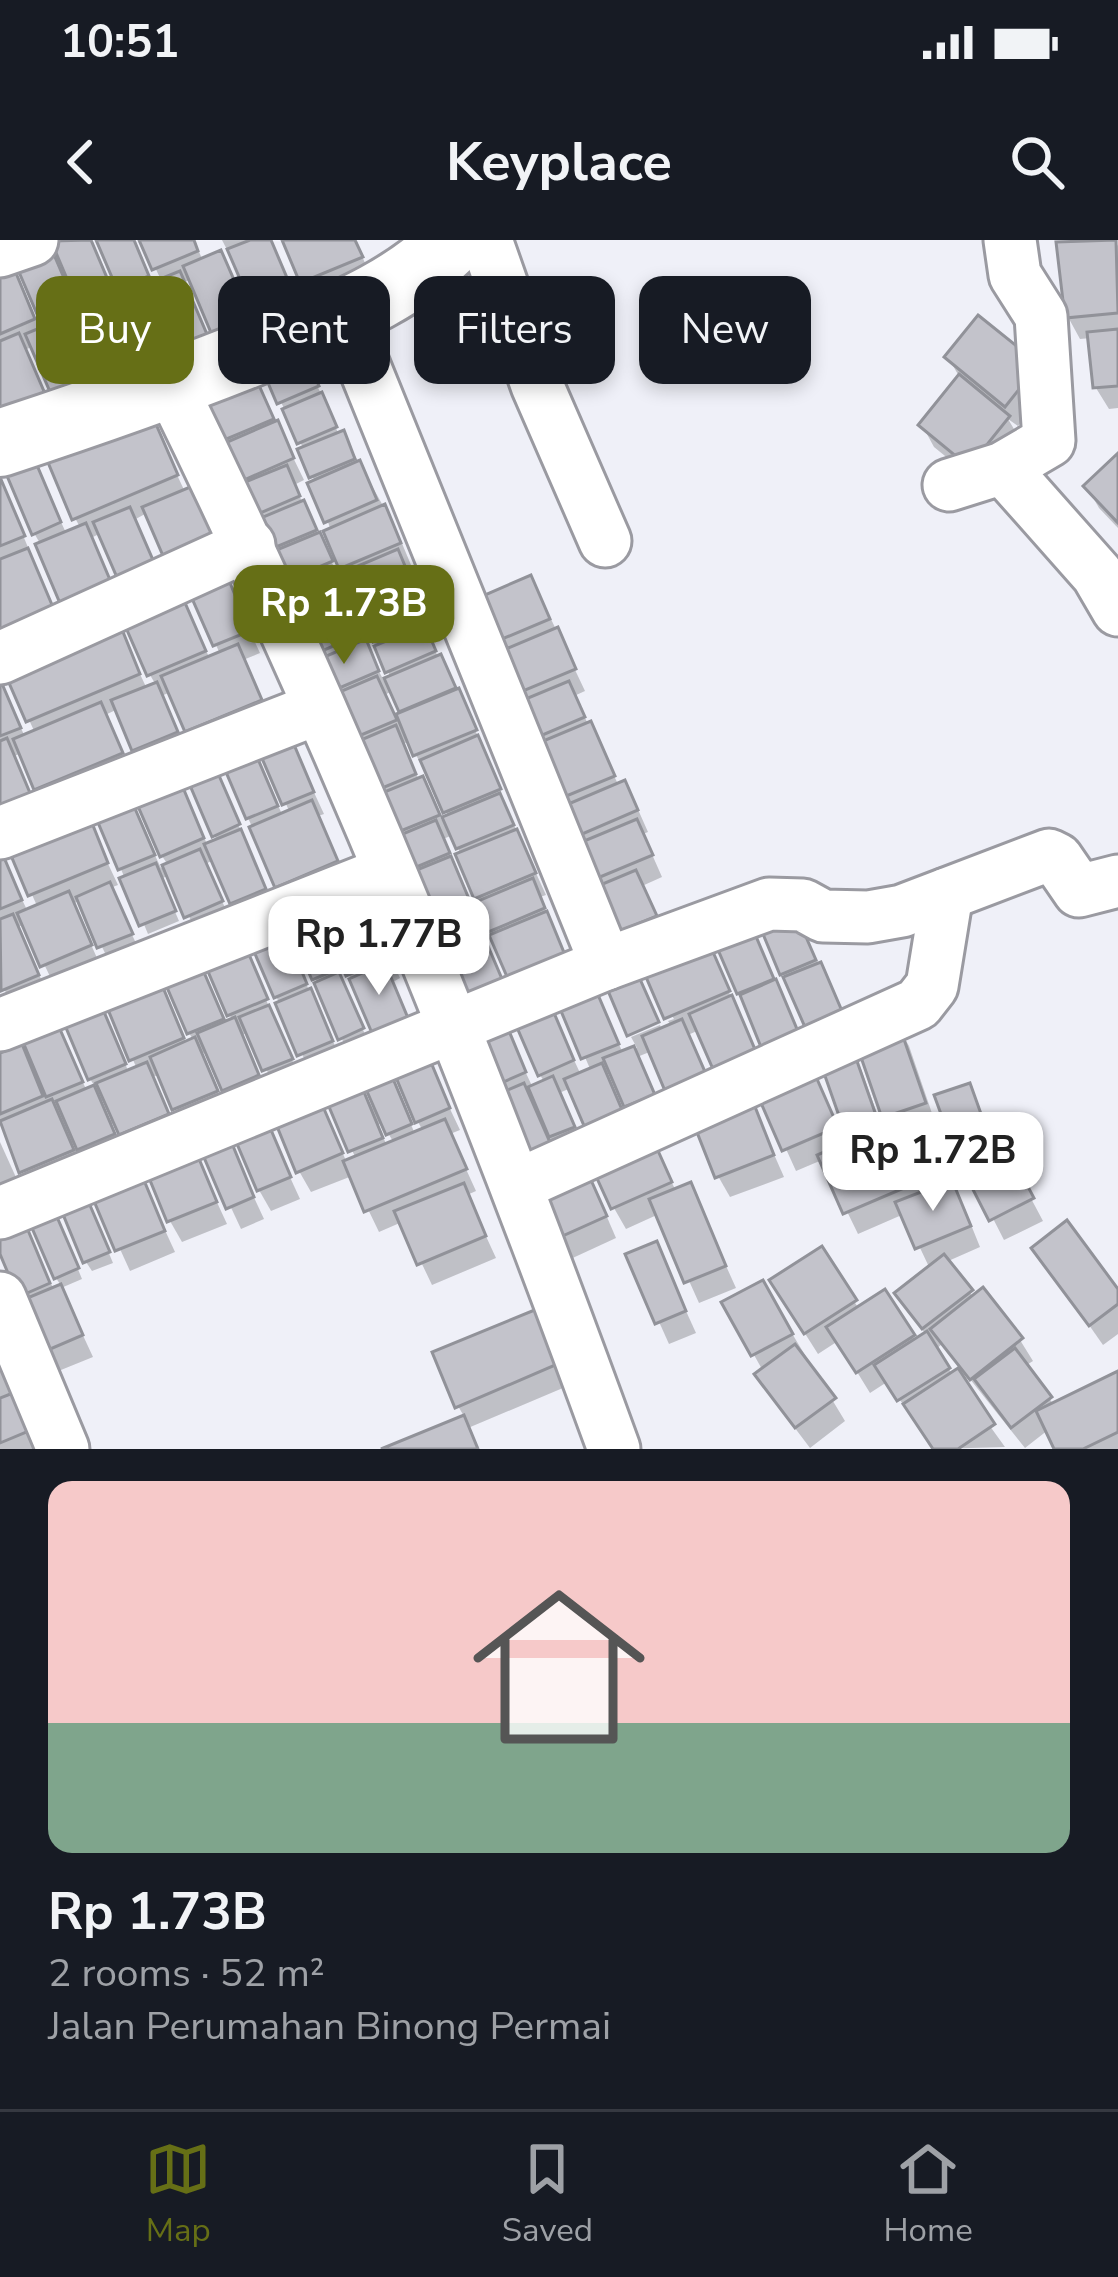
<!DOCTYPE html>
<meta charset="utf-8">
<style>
:root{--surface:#171b24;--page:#20242c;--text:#f1f3f6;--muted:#9ea1a6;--line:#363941;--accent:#666f16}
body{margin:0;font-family:"Nunito Sans",sans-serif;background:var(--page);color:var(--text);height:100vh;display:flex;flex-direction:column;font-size:45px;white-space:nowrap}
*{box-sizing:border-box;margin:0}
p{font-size:39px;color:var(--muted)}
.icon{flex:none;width:66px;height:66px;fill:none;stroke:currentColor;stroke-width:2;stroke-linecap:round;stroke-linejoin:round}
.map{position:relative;height:1209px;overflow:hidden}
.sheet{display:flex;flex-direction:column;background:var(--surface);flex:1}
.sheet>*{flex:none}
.top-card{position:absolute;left:36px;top:36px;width:1047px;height:108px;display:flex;gap:24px}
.price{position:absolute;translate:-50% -102px;padding:0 27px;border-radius:24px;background:#fff;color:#222;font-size:39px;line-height:78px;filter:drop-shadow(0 3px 6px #0008)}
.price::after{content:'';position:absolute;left:50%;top:72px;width:36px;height:27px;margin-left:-18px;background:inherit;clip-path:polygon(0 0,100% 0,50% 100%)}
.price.current{background:var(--accent);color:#fff}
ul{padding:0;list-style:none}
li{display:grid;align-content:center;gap:24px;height:636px;padding:0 48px}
li span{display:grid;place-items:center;height:372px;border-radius:24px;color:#555}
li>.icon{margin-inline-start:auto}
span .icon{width:216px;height:216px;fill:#fffc;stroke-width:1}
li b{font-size:51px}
.pill{padding:0 42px;border-radius:24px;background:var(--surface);box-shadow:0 6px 18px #0003;font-size:42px;line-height:108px}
.pill.current{background:var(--accent);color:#fff}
.status{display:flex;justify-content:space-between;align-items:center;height:84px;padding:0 60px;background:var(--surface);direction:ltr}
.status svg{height:33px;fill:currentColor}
header{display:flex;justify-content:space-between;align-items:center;height:156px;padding:0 48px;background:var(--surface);font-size:54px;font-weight:700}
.tabs{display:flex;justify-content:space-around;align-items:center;height:168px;border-top:3px solid var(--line);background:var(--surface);font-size:33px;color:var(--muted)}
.tabs a{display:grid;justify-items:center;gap:6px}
.tabs .current{color:var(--accent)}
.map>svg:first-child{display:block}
</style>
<div class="status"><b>10:51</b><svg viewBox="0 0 49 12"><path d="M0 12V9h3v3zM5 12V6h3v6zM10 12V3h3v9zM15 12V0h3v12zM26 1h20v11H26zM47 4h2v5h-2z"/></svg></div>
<header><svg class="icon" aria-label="back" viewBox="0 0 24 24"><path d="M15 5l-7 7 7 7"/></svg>Keyplace<svg class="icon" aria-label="search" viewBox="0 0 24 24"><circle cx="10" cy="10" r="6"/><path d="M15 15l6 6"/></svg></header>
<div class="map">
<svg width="1118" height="1209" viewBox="0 0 1118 1209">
<rect width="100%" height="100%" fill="#eff0f8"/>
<g fill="#0003" fill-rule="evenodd">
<path d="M62,0H89L116,59L124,56L99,0H134L153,45L162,42L142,0H194L203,21L220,14L260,101L192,39L183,43L219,120L149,62L142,65L174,138L100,83L33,106L25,110L56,178L0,202V29L9,25L41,91L47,88L17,20Z"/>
<path d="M222,0H269L303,74L268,89Z"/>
<path d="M285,0H355L372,39L315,63Z"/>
<path d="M1114,0L1118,6V168L1109,169L1096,148L1091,98L1080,99L1068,77L1060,5Z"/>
<path d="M948,117L1049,148L1018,186L1008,179L1020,199L982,246L934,207L922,185L960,138Z"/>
<path d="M309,127L339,195L348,203L396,289L411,325L405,328L421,365L418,366L429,391L426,393L486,512L508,572L546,655L540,657L575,737L499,710L483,679L475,682L505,750L457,769L219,202L269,168L304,240L294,245L336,331L330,334L361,404L364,403L384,441L391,438L356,366L304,210L267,133ZM393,451L403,475L395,478L384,455ZM410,501L416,515L449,577L442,580L419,540L403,504ZM453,595L480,664L473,667L443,599Z"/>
<path d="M151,179L185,252L134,280L166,349L101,293L91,298L123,369L41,305L34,293L30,215L67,295L81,289L75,278Z"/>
<path d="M1118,217V288L1099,268L1087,247Z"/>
<path d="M0,240L64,394L0,409Z"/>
<path d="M224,335L260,413L243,420L271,482L200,512L171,452L161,456L188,513L147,530L118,469L105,475L132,535L49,570L22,513L14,516L40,575L0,592V442L25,497L35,493L7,431L117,385L147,449L156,445L150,435L178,352L210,419L220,414L191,348Z"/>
<path d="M542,360L585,451L574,456L619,546L624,544L636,565L648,592L643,594L662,637L642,646L666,698L616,719L493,403Z"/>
<path d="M286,492L324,574L318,576L348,643L289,668L248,578L251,509L283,576L290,573L259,503Z"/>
<path d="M218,538L276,671L245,684L214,620L205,624L232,683L199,697L169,635L161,639L179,681L148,694L98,574L129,561L161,628L168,625L162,616L178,542L208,606L218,602L214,595Z"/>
<path d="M86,577L118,645L110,648L142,716L112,728L80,660L73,664L101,727L55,747L25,684L18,687L49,757L16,770L0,742V614L28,672L38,668L11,608Z"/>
<path d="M361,655L400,738L393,742L418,800L354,744L348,734Z"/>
<path d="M746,679L846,906L854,902L783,733L804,692L854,800L897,785L909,806L936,885L918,891L943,947L951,944L963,965L980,1007L946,1022L974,1058L1020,1100L1033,1121L1025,1126L1054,1165L1118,1135V1209H1057L1048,1190L1025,1208L942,1104L935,1110L1005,1207L935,1209L887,1142L870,1153L838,1101L818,1114L785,1062L821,1010L859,1069L884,1053L916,1102L926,1095L898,1054L930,1029L904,974L858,994L822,920L796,931L757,845L699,790L688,795L718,862L652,811L637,817L658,866L633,876L613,832L606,835L637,905L650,899L676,951L690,946L736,1048L699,1063L659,974L626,989L614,968L605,919L571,848L559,853L578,897L552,908L491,860L500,778L533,848L545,843L540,835L545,758L581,835L591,831L560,760L592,747L623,813L637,808L631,797L660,785L662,790L672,787L668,781L674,779L671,774L702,693L770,843L767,815L714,692ZM858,799L881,870L890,887L883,890L861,829L847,803Z"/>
<path d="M292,685H318L367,799L346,808Z"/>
<path d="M281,690L343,823L312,836L276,756Z"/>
<path d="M244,709L296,829L271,839L249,792L242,795L269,857L237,871L208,811L201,814L227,873L187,890L160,834L153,837L178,896L133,915L115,883L111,884L124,916L92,929L75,901L72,903L84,932L34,953L0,881V817L20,808L35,828L58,791L87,851L96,848L90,839L112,792L129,833L137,829L111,769L160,748L187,804L194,801L189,793L202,734L226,784L233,781L229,774ZM106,858L114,878L110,880L100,861Z"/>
<path d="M423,812L460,890L450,894L476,951L467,955L496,1018L432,1045L402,982L379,992L352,936L311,952L299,931L328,880L347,923L356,919L326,852L356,839L373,868L390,835L415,894L423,891L418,882ZM382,883L394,903L387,906L378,885Z"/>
<path d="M969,847L999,917L1018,934L1043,981L1004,1000L958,910Z"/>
<path d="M749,858L784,937L730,957L718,936Z"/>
<path d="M261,874L300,959L271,971L259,950Z"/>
<path d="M224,893L264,979L241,989L201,903Z"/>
<path d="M0,902L24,955L0,965Z"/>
<path d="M191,906L227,984L182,1002L170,981Z"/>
<path d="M135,925L175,1012L130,1031L90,943Z"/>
<path d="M594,947L616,998L564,1022L552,1001Z"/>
<path d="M91,970L113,1023L92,1031L86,1022Z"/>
<path d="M59,983L82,1039L61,1048L93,1117L56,1132L0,1006L24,986L54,1050L62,1047L56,1038Z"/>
<path d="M656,1005L696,1093L669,1104L629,1015Z"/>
<path d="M1035,1008L1118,1054V1094L1103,1105Z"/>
<path d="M762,1044L845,1181L810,1208L770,1155L763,1131L725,1063Z"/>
<path d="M536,1072L570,1145L468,1188L479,1209H389L465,1178L458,1166Z"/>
<path d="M0,1121L38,1209H0Z"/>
</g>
<g fill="#c3c3cb" stroke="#919299" stroke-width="3">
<path d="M91,0L113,52L79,67L51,1Z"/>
<path d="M96,0H134L149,36L117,49Z"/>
<path d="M139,0H194L198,11L152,30Z"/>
<path d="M250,0H271L293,52L253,69L227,9Z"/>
<path d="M282,0H355L363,17L300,43Z"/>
<path d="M1116,0L1118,73L1065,78L1056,2Z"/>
<path d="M49,3L76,66L40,81L13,18Z"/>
<path d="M221,10L251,79L212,95L183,26Z"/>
<path d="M11,21L35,79L0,94V25Z"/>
<path d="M180,31L209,99L169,116L140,47Z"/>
<path d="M135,48L165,116L120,135L90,67Z"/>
<path d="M86,69L114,136L54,161L25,94Z"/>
<path d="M978,75L1039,124L1005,167L944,117Z"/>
<path d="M1118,89V146L1093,148L1087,92Z"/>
<path d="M19,93L46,156L0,176V101Z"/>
<path d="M305,114L319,146L277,164L263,131Z"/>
<path d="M959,134L1010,176L969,227L918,185Z"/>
<path d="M258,143L274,179L217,203L201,166Z"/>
<path d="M322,152L337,187L297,204L282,169Z"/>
<path d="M152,175L178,235L72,280L47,220Z"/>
<path d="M278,180L294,218L235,244L218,206Z"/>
<path d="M344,190L355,219L309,238L297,209Z"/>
<path d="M31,211L61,282L32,295L2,224Z"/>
<path d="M1118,213V283L1083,246Z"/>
<path d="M360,220L377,260L324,283L307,243Z"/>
<path d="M287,225L300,256L246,279L233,247Z"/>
<path d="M0,237L25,296L0,306Z"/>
<path d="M195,245L220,303L167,325L142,267Z"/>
<path d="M304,260L317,290L264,312L251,282Z"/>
<path d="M385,264L401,303L339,329L323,291Z"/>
<path d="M130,267L156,327L119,342L93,282Z"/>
<path d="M86,283L113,347L62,368L35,304Z"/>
<path d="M320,292L333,321L275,346L262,316Z"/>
<path d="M28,308L55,372L0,396V319Z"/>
<path d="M398,309L412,343L353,367L339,334Z"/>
<path d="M329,328L344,362L292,384L278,349Z"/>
<path d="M225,331L250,391L213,406L187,347Z"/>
<path d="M531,335L550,379L490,404L471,361Z"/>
<path d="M412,347L426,381L373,402L359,370Z"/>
<path d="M179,349L206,411L147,436L120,374Z"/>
<path d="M346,366L359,395L308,417L295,387Z"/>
<path d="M119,382L140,434L26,482L3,429Z"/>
<path d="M425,385L436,411L385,433L374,406Z"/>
<path d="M558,387L576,429L506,458L489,416Z"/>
<path d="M366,399L379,431L323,455L310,423Z"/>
<path d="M238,404L262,460L185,492L161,436Z"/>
<path d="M441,414L456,448L399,472L384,438Z"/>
<path d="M377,436L397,480L342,503L323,459Z"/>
<path d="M0,439L21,488L0,496Z"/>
<path d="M569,441L585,477L526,502L511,465Z"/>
<path d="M157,442L178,492L132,511L111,460Z"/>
<path d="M459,448L477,490L413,516L396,474Z"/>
<path d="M101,462L123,513L34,550L13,499Z"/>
<path d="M591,481L615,536L547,564L524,509Z"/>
<path d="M396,485L416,534L363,556L342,508Z"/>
<path d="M287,488L314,552L282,565L255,502Z"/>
<path d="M478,495L501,549L443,573L420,520Z"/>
<path d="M7,498L30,553L0,566V501Z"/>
<path d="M252,505L278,566L246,579L220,518Z"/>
<path d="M214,524L240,584L212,597L186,536Z"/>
<path d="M423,536L440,575L381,599L365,560Z"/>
<path d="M179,538L204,598L160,617L134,557Z"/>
<path d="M625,540L638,570L566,601L554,570Z"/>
<path d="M500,553L514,585L456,609L442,577Z"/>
<path d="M130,557L155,615L118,630L94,573Z"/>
<path d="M312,560L338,621L275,648L249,587Z"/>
<path d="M88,573L108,623L28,656L7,606Z"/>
<path d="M637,579L653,615L588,642L572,606Z"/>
<path d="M436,580L450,613L395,636L381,603Z"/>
<path d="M241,589L266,649L230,664L204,604Z"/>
<path d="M517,589L536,633L474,659L455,614Z"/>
<path d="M0,608L22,660L0,669Z"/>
<path d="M200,609L223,661L184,678L162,625Z"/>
<path d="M451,616L469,659L410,684L392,640Z"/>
<path d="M156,623L176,671L139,686L119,638Z"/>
<path d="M636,630L657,676L601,699L581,653Z"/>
<path d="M533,638L545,668L486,693L473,663Z"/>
<path d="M110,642L133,694L97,708L76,657Z"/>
<path d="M69,651L92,705L40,727L17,673Z"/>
<path d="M362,651L391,716L346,736L318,670Z"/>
<path d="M468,663L483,699L429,721L414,686Z"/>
<path d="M793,667L816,720L780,735L758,682Z"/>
<path d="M547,671L565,715L508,739L489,695Z"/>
<path d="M314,672L338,729L312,740L288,683Z"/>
<path d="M13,674L39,735L1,751L0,679Z"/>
<path d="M747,675L774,739L737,754L710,691Z"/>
<path d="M283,686L307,744L274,758L249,700Z"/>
<path d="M703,689L730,751L664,779L637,716Z"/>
<path d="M245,705L268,759L227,776L204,722Z"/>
<path d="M488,706L502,739L448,761L435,728Z"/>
<path d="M632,721L659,782L627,796L601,734Z"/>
<path d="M821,722L845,778L808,794L783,737Z"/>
<path d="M385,723L408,778L372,793L349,739Z"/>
<path d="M203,730L224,779L187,794L166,745Z"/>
<path d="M339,732L364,788L338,800L314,743Z"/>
<path d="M776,739L802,801L765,817L740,755Z"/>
<path d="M593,743L619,804L581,819L556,759Z"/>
<path d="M162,745L184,798L129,821L107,767Z"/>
<path d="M311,748L333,801L297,816L275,763Z"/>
<path d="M546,754L574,820L538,836L509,769Z"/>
<path d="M732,755L759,819L716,836L689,774Z"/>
<path d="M269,765L293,819L262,831L239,777Z"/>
<path d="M102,767L126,824L88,840L64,783Z"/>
<path d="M502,774L526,832L483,851L458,792Z"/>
<path d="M235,777L259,835L222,851L197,793Z"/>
<path d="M682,779L709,841L668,858L642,796Z"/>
<path d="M898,782L926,863L882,878L854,797Z"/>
<path d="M59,787L83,842L46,857L23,802Z"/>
<path d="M195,797L218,851L172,870L150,817Z"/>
<path d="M22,804L43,856L0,874V813Z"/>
<path d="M851,804L878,881L845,893L818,816Z"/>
<path d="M634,806L655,855L624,867L603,818Z"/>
<path d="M425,808L450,868L415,883L390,823Z"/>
<path d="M147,822L169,874L119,895L96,843Z"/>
<path d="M386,822L412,884L386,895L359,833Z"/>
<path d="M602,823L626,879L588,895L564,839Z"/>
<path d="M810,823L838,887L782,911L754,847Z"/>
<path d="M357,835L383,898L348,912L322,850Z"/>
<path d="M553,836L575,887L549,897L528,847Z"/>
<path d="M524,843L552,907L514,922L487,859Z"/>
<path d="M970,843L990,899L955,912L934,855Z"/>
<path d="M94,845L115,894L77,910L56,861Z"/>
<path d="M750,854L774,915L715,938L691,877Z"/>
<path d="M318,855L343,913L296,933L272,874Z"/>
<path d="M52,859L74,910L19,933L0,881Z"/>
<path d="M263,871L291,937L257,951L229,885Z"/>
<path d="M912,874L937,934L843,974L817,915Z"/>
<path d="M445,879L467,929L364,972L343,921Z"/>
<path d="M226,889L254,957L226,969L197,901Z"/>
<path d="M651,895L672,942L611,969L590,923Z"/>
<path d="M192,902L217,962L167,982L143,923Z"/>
<path d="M1008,909L1034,958L989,981L964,932Z"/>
<path d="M136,921L165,991L115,1011L86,942Z"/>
<path d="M583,922L607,976L549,1002L525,949Z"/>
<path d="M952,940L971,986L915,1009L895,962Z"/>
<path d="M691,942L726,1026L684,1043L649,959Z"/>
<path d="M464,943L486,996L417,1025L394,971Z"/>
<path d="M86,956L110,1012L83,1023L60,967Z"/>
<path d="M54,970L79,1028L54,1039L29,981Z"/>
<path d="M1067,980L1118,1049V1064L1089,1086L1031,1008Z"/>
<path d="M25,983L50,1043L18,1057L0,1014V993Z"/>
<path d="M657,1001L686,1071L655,1084L625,1014Z"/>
<path d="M822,1006L857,1060L804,1094L769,1040Z"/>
<path d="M944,1014L973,1050L922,1089L894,1053Z"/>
<path d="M763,1040L793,1094L751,1116L721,1062Z"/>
<path d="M61,1044L83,1095L41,1113L20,1061Z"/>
<path d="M983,1047L1023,1098L970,1140L930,1089Z"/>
<path d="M885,1049L915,1095L856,1133L826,1087Z"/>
<path d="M537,1069L560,1123L455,1168L432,1112Z"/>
<path d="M927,1091L950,1128L897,1161L874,1125Z"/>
<path d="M795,1104L836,1158L795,1188L754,1134Z"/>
<path d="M1015,1108L1052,1157L1011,1188L974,1139Z"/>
<path d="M958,1128L995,1184L958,1209H933L903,1164Z"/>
<path d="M1118,1131V1192L1083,1209H1054L1036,1171Z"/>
<path d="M13,1153L29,1191L0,1203V1158Z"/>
<path d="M464,1175L478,1209H381Z"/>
</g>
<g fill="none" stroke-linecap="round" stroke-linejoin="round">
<defs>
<g id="street">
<path d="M486,0L537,145L605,301"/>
<path d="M0,11L32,0"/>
<path d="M343,74L606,724"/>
<path d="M171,147C340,491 483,849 614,1209"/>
<path d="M1003,228L1097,334L1118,370"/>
<path d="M949,245L1003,228L1049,201L1041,76L1015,35L1010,0"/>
<path d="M0,418L249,305"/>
<path d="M0,593L319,468"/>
<path d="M0,785L388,632"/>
<path d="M518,945L918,764L932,746L947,654"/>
<path d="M0,973L606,724L769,664L803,665L823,676L868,677L902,671L1049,615L1057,619L1079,651L1118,641"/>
<path d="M0,1058L63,1209"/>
</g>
<path id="secondary" d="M0,203C94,172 187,140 278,102C339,76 407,49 453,0"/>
</defs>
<use href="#street" stroke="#9a9aa1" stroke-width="57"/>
<use href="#secondary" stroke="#9a9aa1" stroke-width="72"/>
<use href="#street" stroke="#fff" stroke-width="51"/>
<use href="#secondary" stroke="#fff" stroke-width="66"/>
</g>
</svg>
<b class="price current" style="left:344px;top:427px">Rp 1.73B</b>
<b class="price" style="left:379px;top:758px">Rp 1.77B</b>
<b class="price" style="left:933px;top:974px">Rp 1.72B</b>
<div class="top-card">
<a class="pill current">Buy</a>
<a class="pill">Rent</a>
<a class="pill">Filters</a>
<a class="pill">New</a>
</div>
</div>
<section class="sheet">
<ul>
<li><span style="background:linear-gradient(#f6c9c9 65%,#7fa58c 0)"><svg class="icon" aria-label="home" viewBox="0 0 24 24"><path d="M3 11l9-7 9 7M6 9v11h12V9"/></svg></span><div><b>Rp 1.73B</b><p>2 rooms · 52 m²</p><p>Jalan Perumahan Binong Permai</p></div></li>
</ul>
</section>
<nav class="tabs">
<a class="current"><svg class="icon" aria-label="map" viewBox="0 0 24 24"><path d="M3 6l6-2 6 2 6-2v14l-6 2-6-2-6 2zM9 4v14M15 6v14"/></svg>Map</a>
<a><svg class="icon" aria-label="saved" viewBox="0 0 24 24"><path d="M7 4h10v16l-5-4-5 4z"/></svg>Saved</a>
<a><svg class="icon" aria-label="home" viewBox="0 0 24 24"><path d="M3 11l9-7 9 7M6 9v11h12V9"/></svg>Home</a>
</nav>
